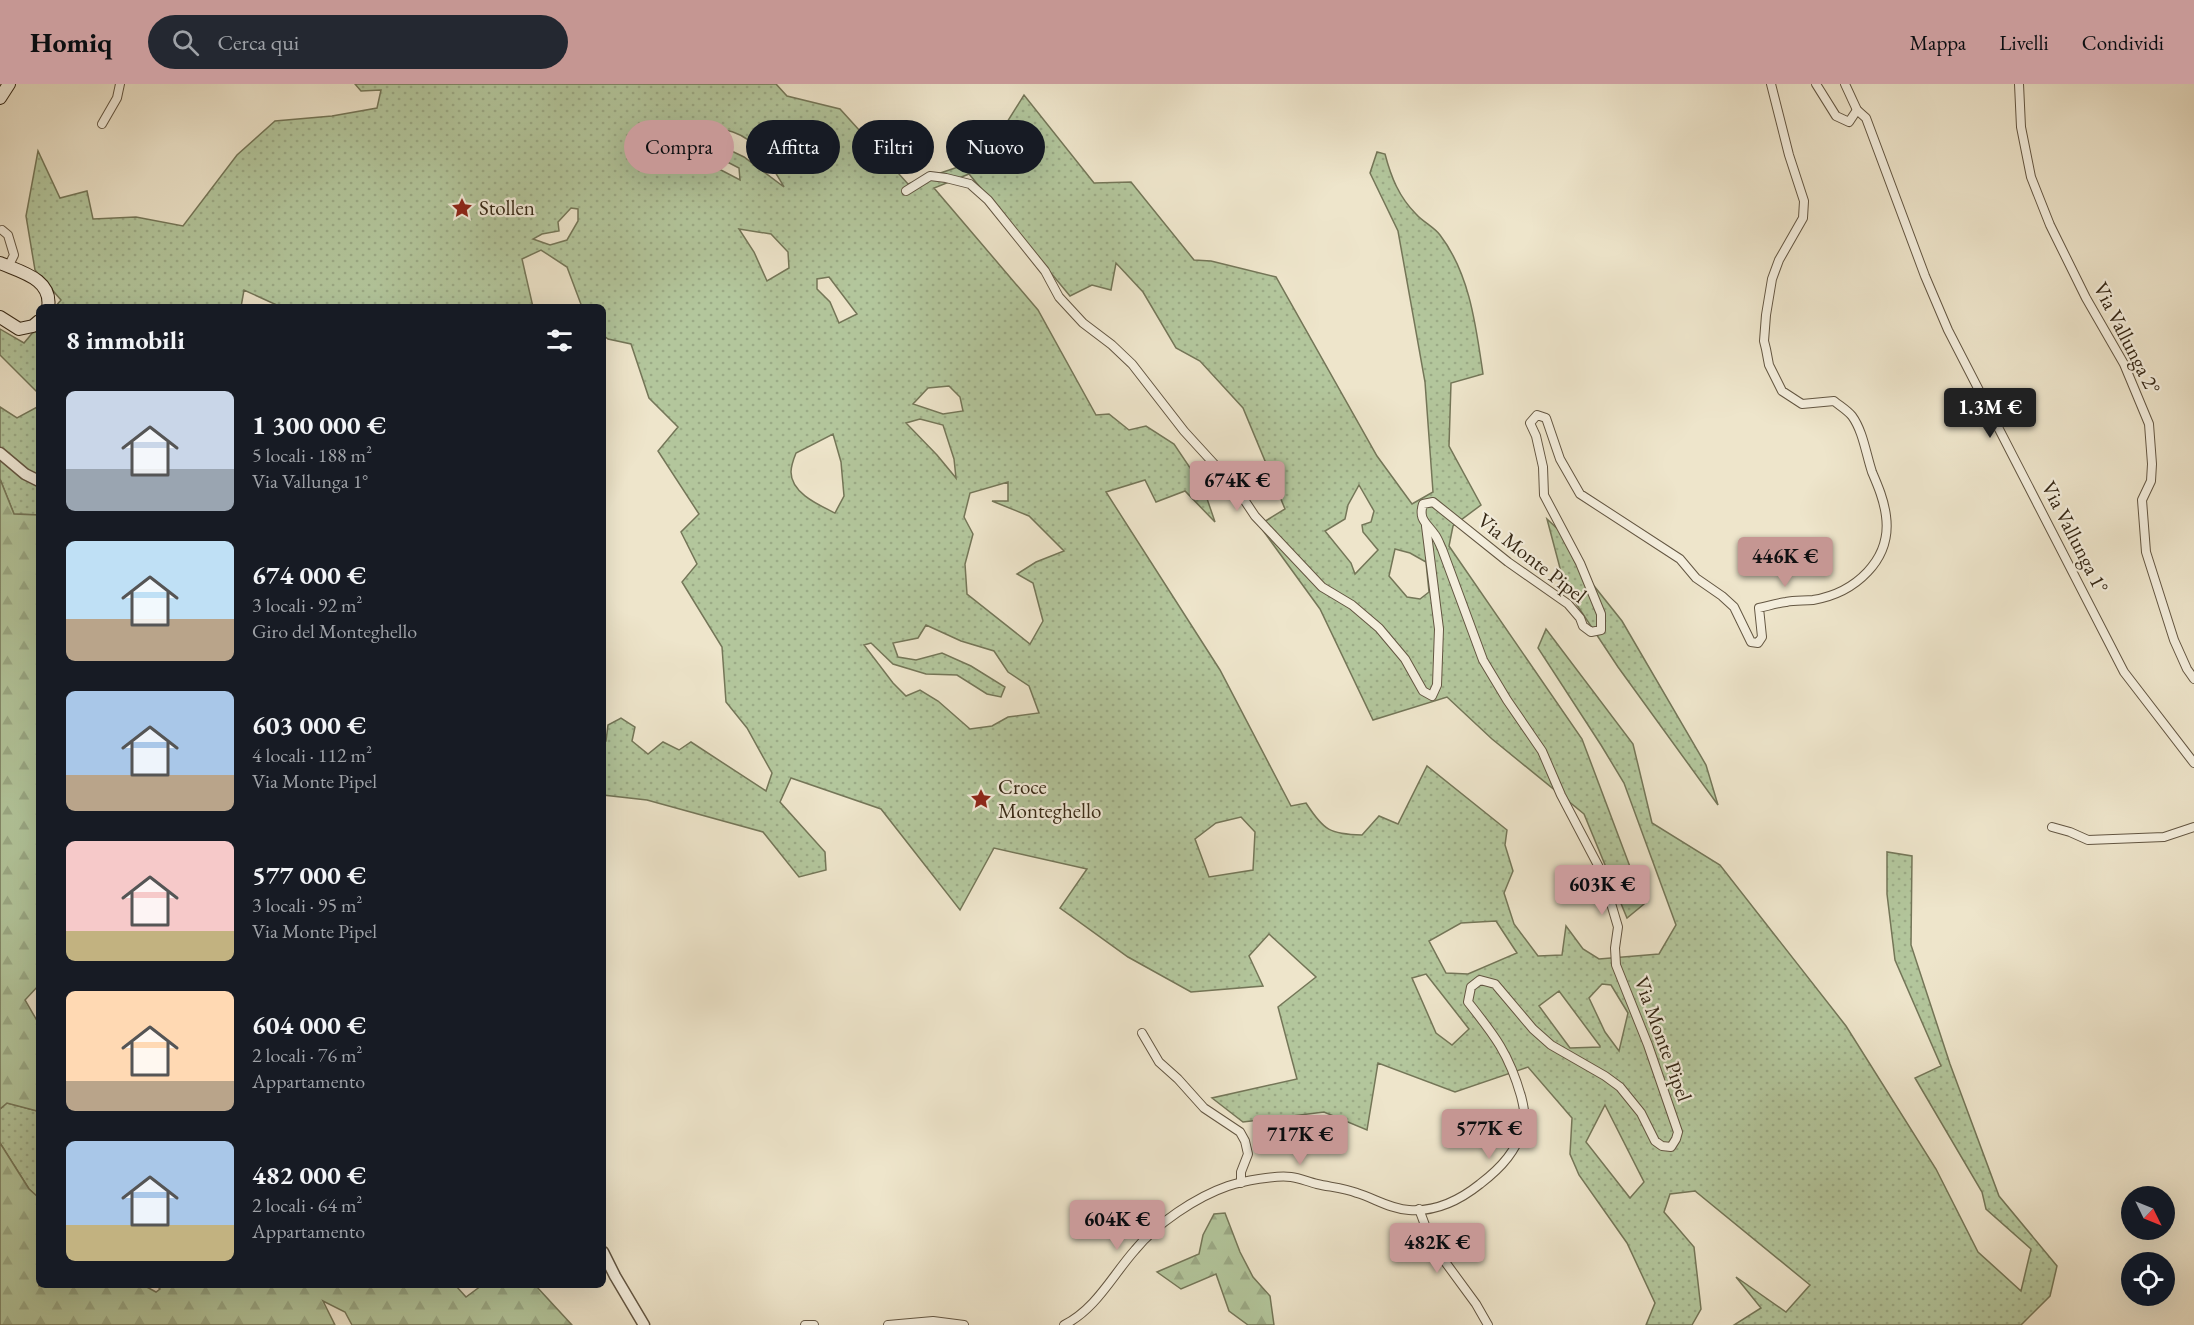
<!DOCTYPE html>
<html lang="it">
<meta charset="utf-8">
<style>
:root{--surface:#171b24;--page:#242831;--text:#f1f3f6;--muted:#9ea1a6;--accent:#c59692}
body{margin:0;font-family:"EB Garamond",serif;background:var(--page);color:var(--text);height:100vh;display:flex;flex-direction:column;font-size:22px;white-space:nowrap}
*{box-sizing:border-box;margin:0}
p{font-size:20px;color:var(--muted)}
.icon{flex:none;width:33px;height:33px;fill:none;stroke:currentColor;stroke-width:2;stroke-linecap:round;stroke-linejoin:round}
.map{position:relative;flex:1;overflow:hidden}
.drawer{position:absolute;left:36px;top:220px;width:570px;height:984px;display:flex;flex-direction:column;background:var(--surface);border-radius:9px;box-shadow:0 6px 24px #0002}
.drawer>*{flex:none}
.top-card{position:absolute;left:624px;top:36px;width:570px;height:54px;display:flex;gap:12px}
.needle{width:39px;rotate:133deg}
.fabs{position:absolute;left:2121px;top:1102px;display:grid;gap:12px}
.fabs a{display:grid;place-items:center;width:54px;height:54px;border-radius:50%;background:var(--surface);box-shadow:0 6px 24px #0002;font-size:30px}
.price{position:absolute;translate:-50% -51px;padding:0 14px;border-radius:6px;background:var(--accent);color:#111;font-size:20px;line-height:39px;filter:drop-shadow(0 2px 3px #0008)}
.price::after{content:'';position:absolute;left:50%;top:36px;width:18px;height:14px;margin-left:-9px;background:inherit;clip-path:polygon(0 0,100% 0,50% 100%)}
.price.active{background:#222;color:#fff}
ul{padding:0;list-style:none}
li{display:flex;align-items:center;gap:18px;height:150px;padding:0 30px}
li span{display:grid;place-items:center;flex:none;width:168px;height:120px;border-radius:9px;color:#555}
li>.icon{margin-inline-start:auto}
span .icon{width:72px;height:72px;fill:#fffc;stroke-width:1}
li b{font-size:26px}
h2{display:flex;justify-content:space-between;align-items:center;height:72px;padding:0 30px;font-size:26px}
.tag{padding:0 21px;border-radius:27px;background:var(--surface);box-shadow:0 6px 24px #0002;font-size:21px;line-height:54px}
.tag.active{background:var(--accent);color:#111}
header{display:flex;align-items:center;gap:36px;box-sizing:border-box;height:84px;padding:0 30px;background:var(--accent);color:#111}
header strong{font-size:28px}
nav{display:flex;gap:33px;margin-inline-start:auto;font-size:21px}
.search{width:420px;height:54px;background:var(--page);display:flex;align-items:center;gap:15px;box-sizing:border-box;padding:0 21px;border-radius:33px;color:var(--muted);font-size:22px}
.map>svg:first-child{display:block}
</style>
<header>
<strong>Homiq</strong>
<div class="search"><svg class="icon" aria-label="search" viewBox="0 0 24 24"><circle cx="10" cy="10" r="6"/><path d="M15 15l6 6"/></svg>Cerca qui</div>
<nav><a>Mappa</a><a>Livelli</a><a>Condividi</a></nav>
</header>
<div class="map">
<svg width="2194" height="1241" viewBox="0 0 2194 1241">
<defs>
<pattern id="grass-dots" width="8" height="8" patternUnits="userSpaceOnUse" patternTransform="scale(1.5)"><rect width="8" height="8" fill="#b3c69c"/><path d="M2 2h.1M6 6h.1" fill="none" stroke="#9baa86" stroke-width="1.8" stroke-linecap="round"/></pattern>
<pattern id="forest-firs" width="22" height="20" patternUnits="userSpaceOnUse" patternTransform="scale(1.5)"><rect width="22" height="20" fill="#b3c69c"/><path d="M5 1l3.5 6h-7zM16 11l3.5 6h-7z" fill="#9baa86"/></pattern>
</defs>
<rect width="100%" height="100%" fill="#eee5cb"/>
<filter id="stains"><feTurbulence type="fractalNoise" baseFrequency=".00333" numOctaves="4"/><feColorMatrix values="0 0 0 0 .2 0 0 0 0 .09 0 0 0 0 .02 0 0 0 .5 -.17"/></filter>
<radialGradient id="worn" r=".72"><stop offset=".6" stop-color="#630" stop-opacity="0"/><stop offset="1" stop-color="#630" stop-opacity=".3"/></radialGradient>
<g fill="url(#grass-dots)" stroke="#747658" stroke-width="1.5" fill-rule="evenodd">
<path d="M355,0H776L787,12L840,25L908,100L961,82L1004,43L1024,11L1094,99L1131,98L1194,176L1211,177L1276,193L1377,372L1412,420L1433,408L1425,298L1398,147L1370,89L1377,68L1385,70C1391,93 1399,113 1416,130C1423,138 1434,143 1440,151C1470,190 1476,243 1483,290L1451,299L1449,362L1481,421L1453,442L1449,462L1582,655L1644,820L1627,834L1584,730L1492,655L1447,613L1373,636L1320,525L1259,441L1285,425L1243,324L1200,277L1176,264L1143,208L1116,179L1111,206L1092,201L1070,212L969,90L934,104L1038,226L1096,331L1109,330L1129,346L1146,342L1174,360L1203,403L1215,438L1185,407L1156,418L1145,396L1106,408L1220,586L1291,722L1306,719C1324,747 1330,750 1362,751L1379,732L1398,740L1427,682L1507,746L1505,761L1513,787L1504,809L1514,840L1538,872L1562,871L1566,842L1583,865L1599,875L1659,870L1676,841L1624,699L1601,661L1538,564L1546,545L1633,660L1652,739L1720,781L1846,942L1936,1085L1978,1168L2021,1207L2031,1165L1986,1125L1982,1108L1915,994L1941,982L1895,876L1887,810V768L1912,772L1911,861L1950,980L1999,1112L2057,1182L2050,1212L2021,1241H1734L1761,1224L1736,1193L1786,1228L1810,1201L1695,1107L1670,1110L1664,1128L1694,1163L1701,1225L1692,1241H1646L1655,1219L1627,1159L1579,1091L1570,1070L1572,1034L1528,983L1455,1008L1378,979L1367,1046L1324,1028L1243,1038L1212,1014L1297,995L1278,923L1316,893L1269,850L1249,872L1263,902L1191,908L1128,873L1060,824L1087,785L994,764L960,826L881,725L791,694L780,718L825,768L826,786L799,793L763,748L647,716L603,711V657H606L608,641L621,634L635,643L632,657L648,670L663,658L679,666L691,658L766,707L772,689L747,644L726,618L722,563L682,498L697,480L681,448L699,430L658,367L678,343L649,314L631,260L608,255L603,251V224L582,223L567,183L541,166L522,175L533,223H281L244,206L241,223H55L61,216L35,186L26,132L38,67L60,114L87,107L93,135L136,133L183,142L237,71L275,37L332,32L377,24L381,6L361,7ZM705,44C714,45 725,45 733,48C759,57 771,81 784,103L744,73L717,60L691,58L688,47ZM710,69L739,84L740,96L721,86L695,78L689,71ZM571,124L578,125V137L567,156L550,161L533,155L542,150L559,147L558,138ZM739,145L771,150L788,168L789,184L767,197L754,168ZM829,193L857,230L839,239L830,218L817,205V195ZM949,302L960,313L963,327L943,330L913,320L928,304ZM920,335L943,341L954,375L956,394L937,371L906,339ZM833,350L841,378L844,412L835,429C819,421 791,409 791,388C791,382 794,374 796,369ZM1008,398V417H992L1029,432L1064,467L1036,478L1017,490L1033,499L1043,537L1030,560L967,510L965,480L973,450L964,433L970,409ZM1359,401L1374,427L1371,438L1362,441L1363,448L1378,466L1355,490L1351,479L1325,447L1345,435L1348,421ZM1395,465L1410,469L1426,478L1429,508L1420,515L1407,513L1389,492ZM926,541L961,557L994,567L1008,588L1029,602L1039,629L1008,633L992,642L970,645L938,617L920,606L906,612L893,599L864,561L871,559L893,580L926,590L957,591L987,610L1001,613L1005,603L971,582L942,569L916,576L898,573L893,559L918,554ZM1241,733L1255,748L1253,786L1209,793L1195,755L1216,739ZM1496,837L1517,869L1468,890L1446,889L1429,857L1461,839ZM1426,890L1469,945L1452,961L1436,949L1412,894ZM1602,900L1611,901L1628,929L1619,967L1605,948L1589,914ZM1559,907L1600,962V963L1570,964L1539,922ZM1605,1021L1644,1098L1630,1114L1586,1058Z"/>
<path d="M39,241V310L0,271V245L24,259Z"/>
<path d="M39,322V431L14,430L0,395V323L17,334Z"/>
<path d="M1547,435L1564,451L1575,478L1622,537L1706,681L1718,721L1618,583L1565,503Z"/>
<path d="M7,1019L37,1027L39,1025V1114L29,1105L0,1059V1025Z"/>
</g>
<g fill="url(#forest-firs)" stroke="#747658" stroke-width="1.5">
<path d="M0,395L14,430L39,431V901L25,916L39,940V1025L37,1027L7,1019L0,1025Z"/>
<path d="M0,1059L29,1105L39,1114V1202H145L156,1208L160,1205L157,1202H456L466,1213L481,1202H536L572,1241H352L345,1228L323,1217L335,1241H0Z"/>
<path d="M1225,1129L1240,1168L1253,1193L1270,1212L1274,1241H1248L1229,1227L1216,1190L1181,1205L1157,1188L1199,1170L1203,1151L1214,1130Z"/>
</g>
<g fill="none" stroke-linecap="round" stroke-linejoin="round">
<defs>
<g id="minor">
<path d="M1816,0L1836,32L1849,38L1857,26"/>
<path d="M1845,0L1857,26L1866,34L1925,192L1948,246L2124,588L2194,679"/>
<path d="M2019,0L2021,43L2031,93L2050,141L2086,214L2124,280L2149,340L2152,380L2151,397L2142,416L2146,468L2174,556L2187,585L2194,595"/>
<path d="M102,40L117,14L120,0"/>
<path d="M906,107L930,92L946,94L970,100L988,116L1045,187L1059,213L1083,239L1112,261L1132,280L1184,347L1237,405L1255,432L1322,503L1352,521L1379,544L1405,575L1423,607L1432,612L1437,601L1439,545L1426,442"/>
<path d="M2,146L8,151L14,171L8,183"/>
<path d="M2052,743L2070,748L2088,756L2164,753L2194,743"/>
<path d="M1142,949L1159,978L1178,995L1204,1024L1240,1048L1245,1057L1248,1070L1241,1088V1099"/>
<path d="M1419,1125L1432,1160L1476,1220L1488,1241"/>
<path d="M805,1241H814"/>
<path d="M888,1241L933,1237L964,1241"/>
<path d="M1064,1241C1096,1225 1112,1192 1135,1166C1156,1140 1196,1113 1228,1102C1243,1097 1275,1091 1291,1093C1300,1094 1308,1098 1317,1100C1330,1103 1344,1104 1357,1109C1374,1114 1390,1125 1409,1126C1435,1128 1460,1116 1480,1100C1501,1084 1518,1066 1524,1039C1526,1031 1523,1020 1521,1012C1509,970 1495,952 1468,918L1471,903L1480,896L1495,900L1533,945L1551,961L1605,992L1620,1003L1641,1029L1655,1057L1662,1062L1671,1063L1676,1055L1678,1048L1648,961L1616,881L1615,864L1618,843L1602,789L1561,711L1542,667L1507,616L1483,576L1442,465C1440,461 1438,455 1435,451C1427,439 1418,436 1423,420L1433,418L1508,478L1568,520L1580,534L1583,542L1591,548L1601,546V530L1580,479L1544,411L1543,383L1536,352L1530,339L1537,331L1546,334L1560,375L1580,410L1680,475L1696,494L1722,512L1734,523L1751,558L1758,559L1762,553L1759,524C1768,522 1777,519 1786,518C1795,516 1804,517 1813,516C1855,509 1892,476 1886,432C1884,416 1878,402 1872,388C1866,370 1863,347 1852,332C1847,326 1840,322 1834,317L1802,320L1782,307L1769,281L1766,265L1764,257L1766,231L1772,195L1779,176L1803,134L1804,117L1789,71L1771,0"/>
</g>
<g id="tertiary">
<path d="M0,369L25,390L39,397"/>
<path d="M603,1168L615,1192L644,1241"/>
</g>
<g id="secondary">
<path d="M0,14L9,0"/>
<path d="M0,179C21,188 53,195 48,224"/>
<path d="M0,233L19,245L33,242L39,237"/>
</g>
</defs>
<use href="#minor" stroke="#635642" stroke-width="10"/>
<use href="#tertiary" stroke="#635642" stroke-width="13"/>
<use href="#secondary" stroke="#352715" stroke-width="14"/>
<use href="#minor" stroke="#f4eedd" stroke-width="8"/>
<use href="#tertiary" stroke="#f4eedd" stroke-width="10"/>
<use href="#secondary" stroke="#f4eedd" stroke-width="12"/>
</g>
<defs>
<symbol id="sight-bare" viewBox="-9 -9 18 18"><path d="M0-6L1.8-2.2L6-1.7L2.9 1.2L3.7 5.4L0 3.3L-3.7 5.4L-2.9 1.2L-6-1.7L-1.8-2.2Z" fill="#8f2418" stroke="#f4eedd" stroke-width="2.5" paint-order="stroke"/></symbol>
</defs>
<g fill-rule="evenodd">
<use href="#sight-bare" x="447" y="109" width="30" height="30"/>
<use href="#sight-bare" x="966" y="700" width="30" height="30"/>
</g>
<g text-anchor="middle" stroke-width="4.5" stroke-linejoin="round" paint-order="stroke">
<g font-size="21" fill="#352715" stroke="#f4eedd" text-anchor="start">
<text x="479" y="131">Stollen</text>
<text x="998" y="710">Croce<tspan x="998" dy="24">Monteghello</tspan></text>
</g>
<g font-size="21" fill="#352715" stroke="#f4eedd">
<text transform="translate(2127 254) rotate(63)" y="7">Via Vallunga 2°</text>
<text transform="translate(2075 453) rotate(63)" y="7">Via Vallunga 1°</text>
<text transform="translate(1532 474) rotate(38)" y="7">Via Monte Pipel</text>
<text transform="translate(1663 955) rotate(70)" y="7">Via Monte Pipel</text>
</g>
</g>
<rect width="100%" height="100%" filter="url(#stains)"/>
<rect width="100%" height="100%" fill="url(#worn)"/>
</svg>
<div class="fabs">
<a><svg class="needle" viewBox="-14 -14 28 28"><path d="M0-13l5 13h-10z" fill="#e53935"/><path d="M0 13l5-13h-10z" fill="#9ea1a6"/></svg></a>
<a><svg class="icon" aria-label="locate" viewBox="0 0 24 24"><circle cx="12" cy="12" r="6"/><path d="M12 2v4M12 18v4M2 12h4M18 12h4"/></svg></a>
</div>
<b class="price active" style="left:1990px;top:355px">1.3M €</b>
<b class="price" style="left:1237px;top:428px">674K €</b>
<b class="price" style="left:1785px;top:504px">446K €</b>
<b class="price" style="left:1602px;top:832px">603K €</b>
<b class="price" style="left:1489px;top:1076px">577K €</b>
<b class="price" style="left:1300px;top:1082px">717K €</b>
<b class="price" style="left:1117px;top:1167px">604K €</b>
<b class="price" style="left:1437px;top:1190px">482K €</b>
<div class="top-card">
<a class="tag active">Compra</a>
<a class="tag">Affitta</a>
<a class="tag">Filtri</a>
<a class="tag">Nuovo</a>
</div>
<section class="drawer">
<h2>8 immobili<svg class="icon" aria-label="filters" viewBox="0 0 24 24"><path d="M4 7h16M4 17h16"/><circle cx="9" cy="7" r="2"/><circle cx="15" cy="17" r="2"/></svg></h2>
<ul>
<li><span style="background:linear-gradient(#c9d6e8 65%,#9aa5b1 0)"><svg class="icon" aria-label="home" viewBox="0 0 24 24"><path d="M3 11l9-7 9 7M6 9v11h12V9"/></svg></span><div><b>1 300 000 €</b><p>5 locali · 188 m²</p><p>Via Vallunga 1°</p></div></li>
<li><span style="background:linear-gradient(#bfe0f5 65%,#b9a48a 0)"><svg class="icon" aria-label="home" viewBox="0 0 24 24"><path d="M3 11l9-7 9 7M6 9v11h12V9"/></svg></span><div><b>674 000 €</b><p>3 locali · 92 m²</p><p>Giro del Monteghello</p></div></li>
<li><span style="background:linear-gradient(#a9c7e8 70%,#b9a48a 0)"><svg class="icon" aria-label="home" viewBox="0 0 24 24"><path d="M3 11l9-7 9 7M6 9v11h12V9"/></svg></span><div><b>603 000 €</b><p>4 locali · 112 m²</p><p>Via Monte Pipel</p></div></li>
<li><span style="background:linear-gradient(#f6c9c9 75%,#c2b280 0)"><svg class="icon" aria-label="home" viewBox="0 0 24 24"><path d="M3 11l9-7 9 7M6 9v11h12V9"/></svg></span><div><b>577 000 €</b><p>3 locali · 95 m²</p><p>Via Monte Pipel</p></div></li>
<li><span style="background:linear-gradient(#ffd9b3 75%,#b9a48a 0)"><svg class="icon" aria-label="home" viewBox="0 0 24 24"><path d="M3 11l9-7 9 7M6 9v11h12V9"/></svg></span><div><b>604 000 €</b><p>2 locali · 76 m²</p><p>Appartamento</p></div></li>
<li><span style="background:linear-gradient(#a9c7e8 70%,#c2b280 0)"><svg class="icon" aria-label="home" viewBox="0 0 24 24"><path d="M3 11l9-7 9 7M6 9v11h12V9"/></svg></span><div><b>482 000 €</b><p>2 locali · 64 m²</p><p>Appartamento</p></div></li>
</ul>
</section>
</div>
